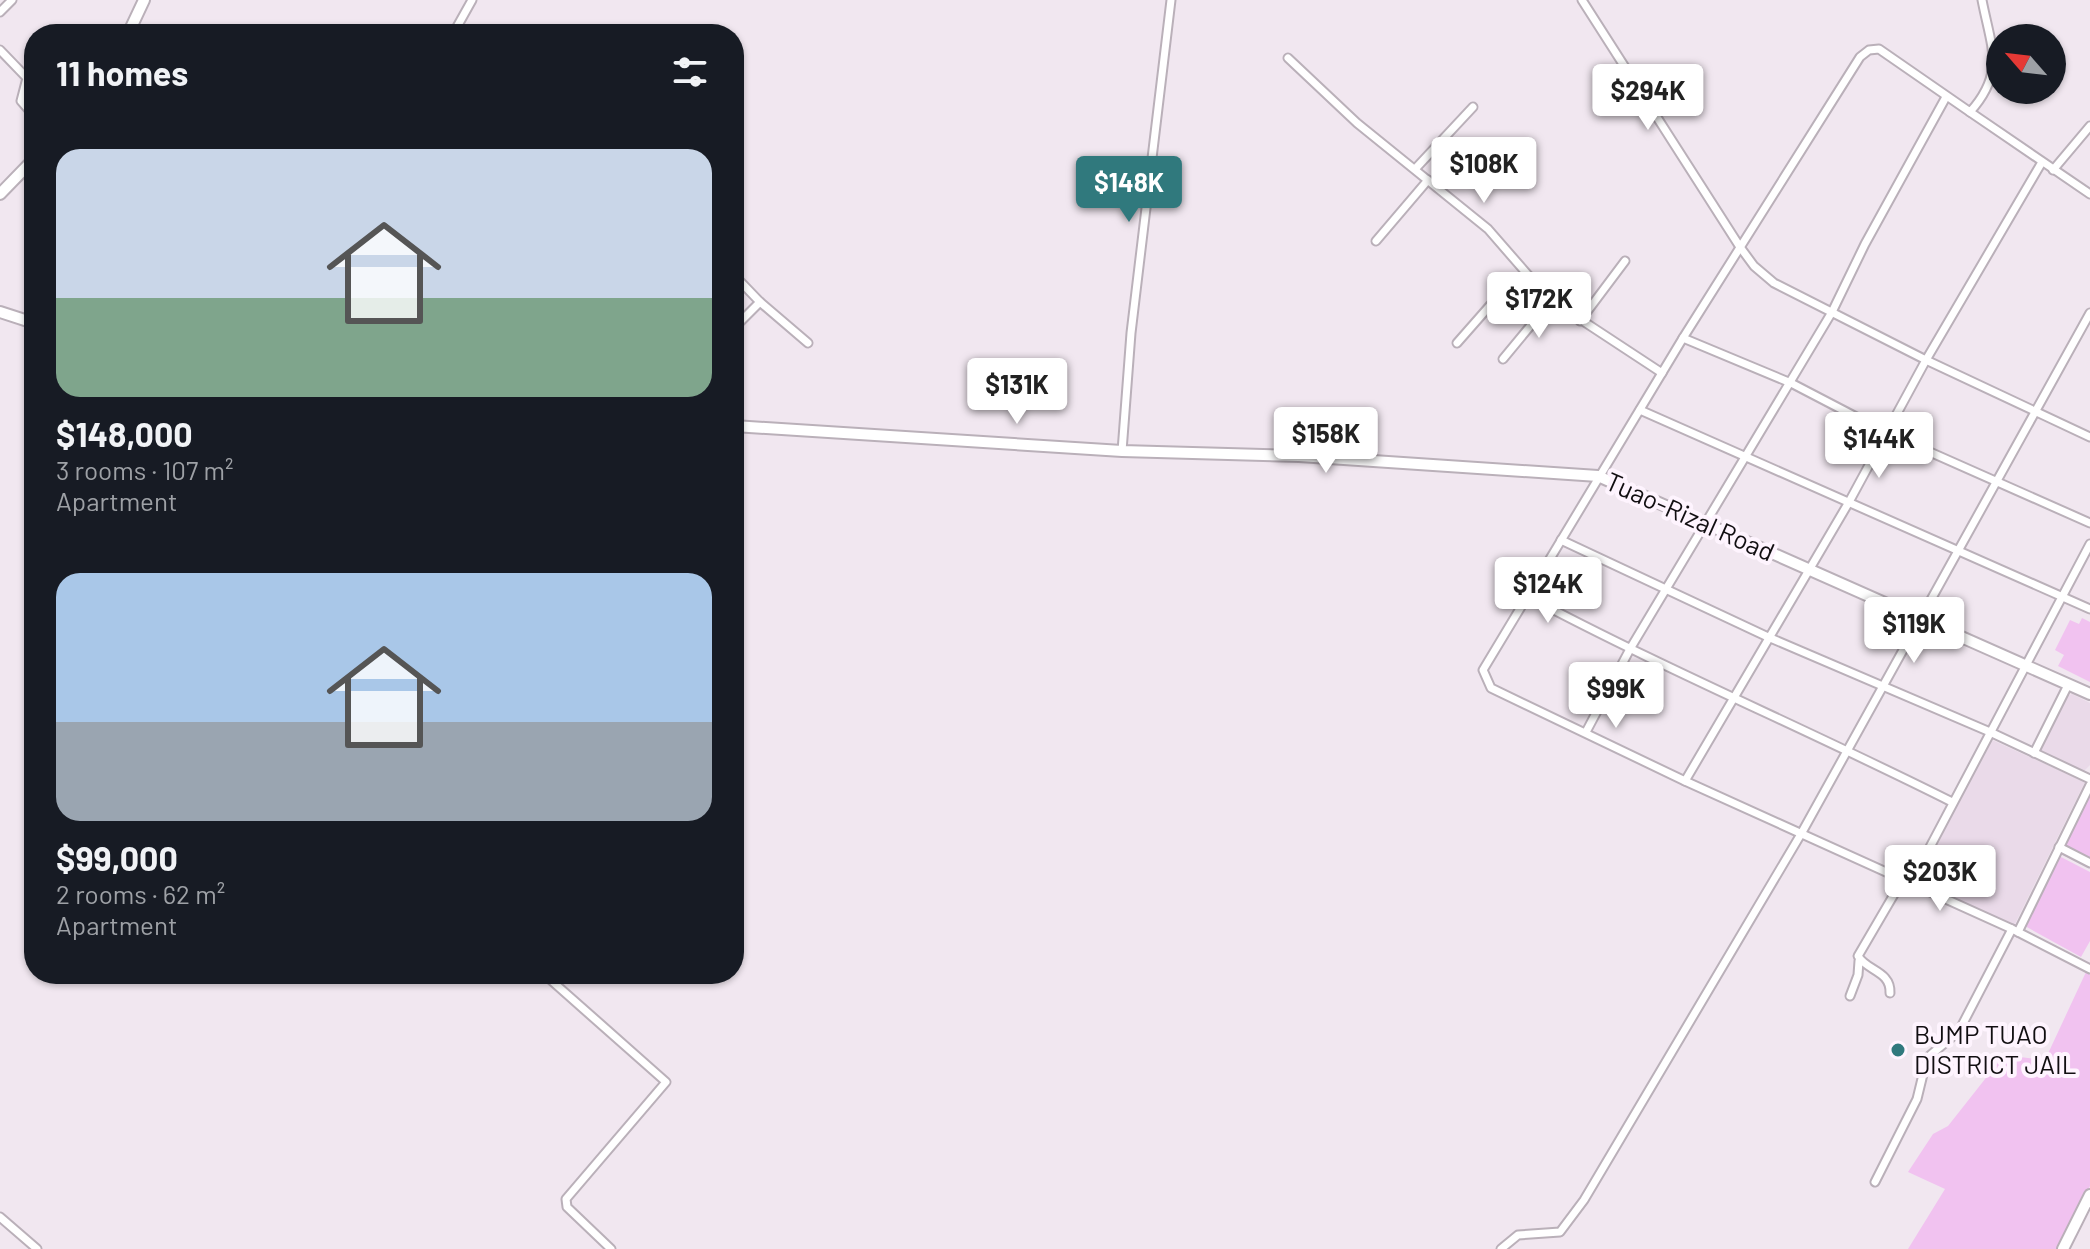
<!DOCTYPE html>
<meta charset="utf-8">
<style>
:root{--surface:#171b24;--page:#242831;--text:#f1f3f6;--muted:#9ea1a6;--accent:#30797d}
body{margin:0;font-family:Barlow,sans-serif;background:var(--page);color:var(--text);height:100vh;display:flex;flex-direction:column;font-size:30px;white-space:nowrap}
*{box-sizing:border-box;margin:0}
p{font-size:26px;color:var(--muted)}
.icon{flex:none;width:44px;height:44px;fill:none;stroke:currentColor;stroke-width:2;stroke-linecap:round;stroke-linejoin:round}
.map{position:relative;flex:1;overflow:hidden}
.drawer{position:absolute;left:24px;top:24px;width:720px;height:960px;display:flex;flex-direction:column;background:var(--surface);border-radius:32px;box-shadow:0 2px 6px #0004}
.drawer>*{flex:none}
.needle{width:52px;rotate:298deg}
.tools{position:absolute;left:1986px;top:24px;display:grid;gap:16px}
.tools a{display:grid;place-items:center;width:80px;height:80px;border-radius:50%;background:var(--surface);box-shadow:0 2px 6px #0004;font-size:40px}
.price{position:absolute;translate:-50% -68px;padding:0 18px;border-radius:8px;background:#fff;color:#222;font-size:26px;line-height:52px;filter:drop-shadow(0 2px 4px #0008)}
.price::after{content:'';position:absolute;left:50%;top:48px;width:24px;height:18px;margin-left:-12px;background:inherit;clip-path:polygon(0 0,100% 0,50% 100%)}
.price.selected{background:var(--accent);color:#fff}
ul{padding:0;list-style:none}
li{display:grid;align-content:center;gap:16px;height:424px;padding:0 32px}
li span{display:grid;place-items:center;height:248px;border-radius:24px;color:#555}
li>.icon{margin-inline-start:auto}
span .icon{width:144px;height:144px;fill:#fffc;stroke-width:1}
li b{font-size:34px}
h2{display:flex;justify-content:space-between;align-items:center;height:96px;padding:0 32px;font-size:34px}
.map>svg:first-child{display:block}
</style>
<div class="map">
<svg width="2090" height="1249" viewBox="0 0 2090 1249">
<rect width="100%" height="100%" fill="#f1e7f0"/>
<g fill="#eadae9">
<path d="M2072,694L2090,703V765L2084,771L2040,750L2065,697Z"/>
<path d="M1990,739L2085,782L2014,926L1914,880Z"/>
</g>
<g fill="#f1c2f0">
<path d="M2082,618L2090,622V682L2058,666L2064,655L2055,650L2070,620L2079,624Z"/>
<path d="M2090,791V858L2064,846Z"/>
<path d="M2059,856L2090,872V941L2081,957L2025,926Z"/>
<path d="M2086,972L2090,975V1186L2058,1249H1908L1945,1189L1908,1172L1933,1134L1948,1126L2004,1055L2045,1060Z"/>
</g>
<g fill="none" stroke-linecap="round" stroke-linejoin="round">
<defs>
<g id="street">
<path d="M1582,0L1740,247L1754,266L1774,283L1926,360L2090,437"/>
<path d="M1982,0C1991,47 2006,72 1970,112L1879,49L1869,50L1860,57L1683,338L1483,670L1491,688L1685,781L2012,929L2090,969"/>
<path d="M0,12L12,0"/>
<path d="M453,34L472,0"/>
<path d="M0,50L27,78L21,101L34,116"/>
<path d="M1288,58L1357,123L1488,229L1548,298L1662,373"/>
<path d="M1970,112L2090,194"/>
<path d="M1416,168L1473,107"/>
<path d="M2053,170L2090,126"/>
<path d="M1376,241L1428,180"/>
<path d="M734,275L760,302L808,343"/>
<path d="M1580,321L1625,261"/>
<path d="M734,328L760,302"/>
<path d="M1683,338L1791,383L1887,433L2090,523"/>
<path d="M1457,343L1508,285L1529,276"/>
<path d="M1503,359L1551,301"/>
<path d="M1640,410L2090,609"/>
<path d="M1122,451L1131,333L1171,0"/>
<path d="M1561,540L1768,637L1990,732L2090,779"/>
<path d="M1527,596C1666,670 1811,731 1952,802"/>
<path d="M1586,732L1630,649L1832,312L1865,244L1946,97"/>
<path d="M2034,753L2068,685"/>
<path d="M1685,781L1849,502L1926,360L2042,162"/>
<path d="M2059,847L2090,863"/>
<path d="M1911,883L2090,544"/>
<path d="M2018,932L2090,785"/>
<path d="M544,974L666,1082L566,1199L567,1207L611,1249"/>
<path d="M1890,993C1891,971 1867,971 1858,956L1903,879"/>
<path d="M1850,996L1858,975L1859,961"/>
<path d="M1875,1182L1917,1099L1927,1058L1959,1031L2012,929"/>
<path d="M0,1217L37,1249"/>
<path d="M1501,1249L1518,1235L1560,1232L1584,1200L1801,834L2090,313"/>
</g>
<g id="secondary">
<path d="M128,34L144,0"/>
<path d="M0,194L34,159"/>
<path d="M0,312L34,323"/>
<path d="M734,426L1122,451L1299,456L1598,476L2090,694"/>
<path d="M2063,1249L2090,1195"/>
</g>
</defs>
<use href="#street" stroke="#bab0b9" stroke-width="11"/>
<use href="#secondary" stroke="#bab0b9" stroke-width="14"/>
<use href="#street" stroke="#fff" stroke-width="7"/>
<use href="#secondary" stroke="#fff" stroke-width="10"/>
</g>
<circle fill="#30797d" stroke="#fef4fe" stroke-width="3" cx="1898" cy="1050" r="8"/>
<g text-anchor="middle" stroke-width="8" stroke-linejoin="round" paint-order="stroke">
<g font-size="26" fill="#110e11" stroke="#fef4fe">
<text transform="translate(1690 517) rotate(24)" y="9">Tuao-Rizal Road</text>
</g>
<g font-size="26" fill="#110e11" stroke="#fef4fe" text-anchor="start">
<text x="1914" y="1044">BJMP TUAO<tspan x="1914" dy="30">DISTRICT JAIL</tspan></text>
</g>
</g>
</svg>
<div class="tools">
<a><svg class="needle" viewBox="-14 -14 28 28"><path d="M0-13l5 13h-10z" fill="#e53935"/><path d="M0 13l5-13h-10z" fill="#9ea1a6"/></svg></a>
</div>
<b class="price" style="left:1648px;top:132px">$294K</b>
<b class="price" style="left:1484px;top:205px">$108K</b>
<b class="price selected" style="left:1129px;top:224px">$148K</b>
<b class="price" style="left:1539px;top:340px">$172K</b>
<b class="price" style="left:1017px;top:426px">$131K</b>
<b class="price" style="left:1326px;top:475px">$158K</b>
<b class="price" style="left:1879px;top:480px">$144K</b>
<b class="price" style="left:1548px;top:625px">$124K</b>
<b class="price" style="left:1914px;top:665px">$119K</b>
<b class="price" style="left:1616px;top:730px">$99K</b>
<b class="price" style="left:1940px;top:913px">$203K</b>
<section class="drawer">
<h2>11 homes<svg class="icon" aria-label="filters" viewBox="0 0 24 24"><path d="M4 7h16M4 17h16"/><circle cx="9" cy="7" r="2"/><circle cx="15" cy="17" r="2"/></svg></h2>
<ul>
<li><span style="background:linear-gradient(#c9d6e8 60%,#7fa58c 0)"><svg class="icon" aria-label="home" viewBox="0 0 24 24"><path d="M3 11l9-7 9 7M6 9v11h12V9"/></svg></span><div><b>$148,000</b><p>3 rooms · 107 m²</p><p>Apartment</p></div></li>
<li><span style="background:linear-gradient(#a9c7e8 60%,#9aa5b1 0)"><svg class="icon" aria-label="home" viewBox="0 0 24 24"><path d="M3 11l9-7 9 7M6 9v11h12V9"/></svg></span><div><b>$99,000</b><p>2 rooms · 62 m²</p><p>Apartment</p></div></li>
</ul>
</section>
</div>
